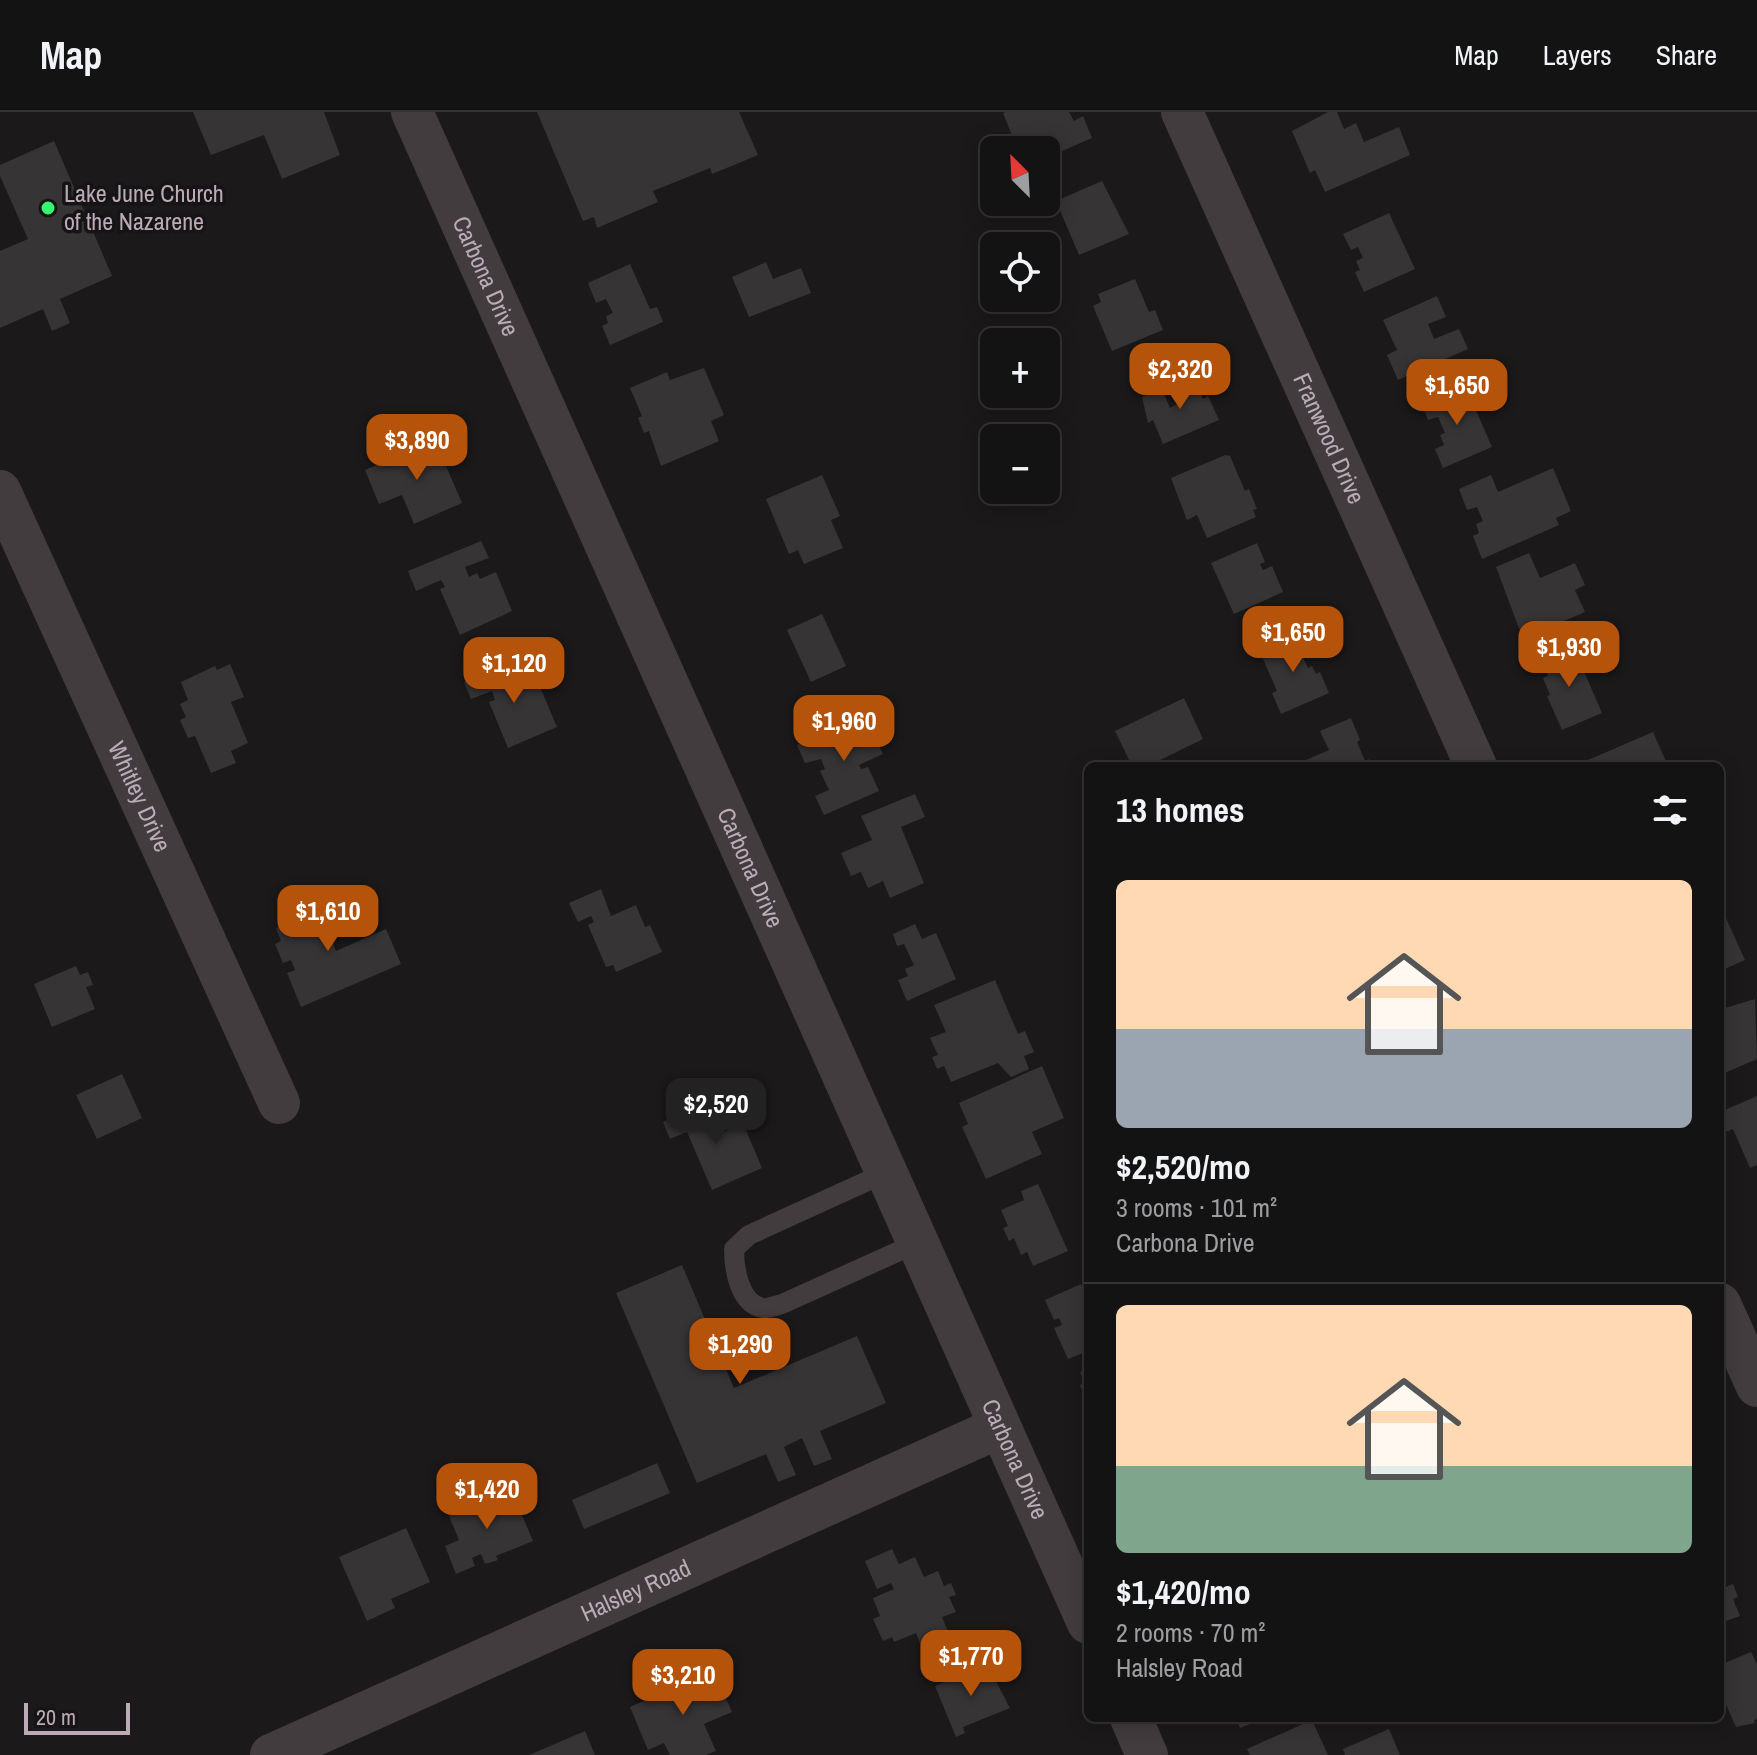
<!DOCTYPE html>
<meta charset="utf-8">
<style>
:root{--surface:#141314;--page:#212022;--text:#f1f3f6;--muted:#9d9ea0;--line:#333234;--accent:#b45309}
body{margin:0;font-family:"Archivo Narrow",sans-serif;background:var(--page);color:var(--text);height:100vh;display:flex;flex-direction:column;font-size:30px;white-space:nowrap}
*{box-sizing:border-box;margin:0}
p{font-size:26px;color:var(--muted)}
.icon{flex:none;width:44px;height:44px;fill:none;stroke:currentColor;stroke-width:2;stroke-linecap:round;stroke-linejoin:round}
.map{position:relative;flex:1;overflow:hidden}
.details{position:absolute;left:1084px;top:650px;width:640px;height:960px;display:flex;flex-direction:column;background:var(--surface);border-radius:12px;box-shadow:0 4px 20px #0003,0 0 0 2px var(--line)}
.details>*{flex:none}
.needle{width:52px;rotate:336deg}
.tools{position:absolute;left:980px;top:24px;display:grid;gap:16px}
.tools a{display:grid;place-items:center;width:80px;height:80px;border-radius:12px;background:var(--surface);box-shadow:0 4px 20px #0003,0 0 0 2px var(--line);font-size:40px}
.scale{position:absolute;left:24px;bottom:20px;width:106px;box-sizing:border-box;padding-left:8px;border:4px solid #bbabb6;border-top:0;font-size:22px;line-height:28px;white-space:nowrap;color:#bbabb6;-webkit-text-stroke:6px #161415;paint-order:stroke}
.price{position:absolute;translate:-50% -68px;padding:0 18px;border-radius:16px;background:var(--accent);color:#fff;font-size:26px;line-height:52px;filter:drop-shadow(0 2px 4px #0008)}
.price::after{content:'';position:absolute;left:50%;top:48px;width:24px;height:18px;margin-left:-12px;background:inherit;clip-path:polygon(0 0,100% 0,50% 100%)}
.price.current{background:#222;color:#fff}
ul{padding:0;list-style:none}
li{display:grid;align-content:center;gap:16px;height:424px;padding:0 32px}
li+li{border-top:2px solid var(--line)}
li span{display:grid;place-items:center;height:248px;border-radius:12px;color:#555}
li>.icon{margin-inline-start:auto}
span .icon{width:144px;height:144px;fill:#fffc;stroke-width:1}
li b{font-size:34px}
h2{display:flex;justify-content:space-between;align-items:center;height:96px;padding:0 32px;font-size:34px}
header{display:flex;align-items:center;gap:48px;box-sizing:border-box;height:112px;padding:0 40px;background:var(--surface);border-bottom:2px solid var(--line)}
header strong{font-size:38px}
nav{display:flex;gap:44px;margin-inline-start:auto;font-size:28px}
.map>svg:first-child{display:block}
</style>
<header>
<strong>Map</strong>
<nav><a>Map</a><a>Layers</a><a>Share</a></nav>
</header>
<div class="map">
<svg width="1757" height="1643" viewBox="0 0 1757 1643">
<rect width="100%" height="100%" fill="#1b191a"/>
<g fill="#373435">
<path d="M193,0H324L340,43L282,67L264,23L211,43Z"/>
<path d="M537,0H739L758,43L712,62L710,56L653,79L658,90L597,116L594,105L583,109Z"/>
<path d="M1006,0H1069L1074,9L1083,4L1092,26L1046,46V38H1033L1027,25L1015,31L1003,1Z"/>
<path d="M1328,0H1337L1344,17L1356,11L1364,30L1399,15L1410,43L1325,80L1315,58L1310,61L1292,19Z"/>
<path d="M54,29L112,164L60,187L70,211L52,219L43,197L0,216V139L28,127L0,64V53Z"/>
<path d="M1102,69L1129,122L1079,143L1056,89Z"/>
<path d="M1389,101L1415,157L1364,180L1355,160L1360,158L1356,149L1363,146L1358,135L1351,138L1343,122Z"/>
<path d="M766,150L773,167L801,156L811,181L749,205L732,165Z"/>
<path d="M630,152L650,197L657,195L663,210L610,233L602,214L608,211L606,204L613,201L606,187L596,191L588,171Z"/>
<path d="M1135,167L1149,200L1155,198L1163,218L1112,239L1093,194L1101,190L1098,182Z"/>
<path d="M1437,184L1446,205L1428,212L1434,227L1459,217L1468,237L1398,268L1387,243L1397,238L1383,208Z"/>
<path d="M704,256L724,303L711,309L719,329L661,354L649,319L644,321L638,306L642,304L630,276L667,260L670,268Z"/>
<path d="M1193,263L1203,287L1208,284L1219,308L1163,332L1153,308L1148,311L1142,285L1162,277L1170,296L1179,291L1171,273Z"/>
<path d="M1450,277L1453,286L1468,280L1492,335L1443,356L1435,337L1444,333L1440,323L1445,321L1438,305L1428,308L1421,290Z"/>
<path d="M432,329L434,334L442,331L448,345L443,347L462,391L414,412L402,383L379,392L365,358Z"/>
<path d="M1225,343L1230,344L1245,379L1249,377L1257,397L1253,398L1256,405L1207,426L1197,403L1187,408L1171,366Z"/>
<path d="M1553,356L1571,399L1556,406L1559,413L1482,447L1473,424L1479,421L1476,412L1483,409L1477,395L1467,398L1459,377L1491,363L1498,380Z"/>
<path d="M822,363L840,404L831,408L843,436L804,452L798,438L789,442L766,387Z"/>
<path d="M481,429L489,446L465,455L469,465L477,461L480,467L496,460L512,499L460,523L440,477L445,475L441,468L416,479L408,459Z"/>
<path d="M1257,431L1265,450L1260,452L1263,458L1272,454L1283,480L1234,502L1211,451Z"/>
<path d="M1529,441L1540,466L1575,451L1585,473L1575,478L1585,500L1523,527L1496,455Z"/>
<path d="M822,502L846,554L811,570L787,518Z"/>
<path d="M1301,521L1310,540L1302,543L1308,556L1312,554L1316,562L1320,560L1329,581L1281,602L1272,581L1277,579L1260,540Z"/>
<path d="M1573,534L1602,601L1562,618L1547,584L1550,583L1543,566L1548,564L1541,548Z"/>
<path d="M509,551L517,569L508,572L512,581L538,570L557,615L508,636L489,590L495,588L492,579L471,587L464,570Z"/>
<path d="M230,552L244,585L231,590L248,631L231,639L236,651L211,661L195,624L188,626L180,608L186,605L180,592L188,588L181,570L215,554L217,558Z"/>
<path d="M1184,586L1203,627L1148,654H1132L1115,619Z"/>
<path d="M1351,606L1360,628L1357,630L1365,649L1369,647L1373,654H1292L1329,638L1320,619Z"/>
<path d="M867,607L883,642L859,653L861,657L868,655L879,679L824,703L815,684L829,678L820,659L825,657L821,647L805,651L797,633L849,609L851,614Z"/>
<path d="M1653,620L1668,654H1574Z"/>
<path d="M915,682L925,705L901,715L924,771L890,786L883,769L868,776L861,760L851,764L841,741L872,728L861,704Z"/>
<path d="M601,777L611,804L636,793L645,815L650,813L662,840L616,860L613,853L606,855L588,813L594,810L591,804L578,810L569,791Z"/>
<path d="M335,788L343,808L327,816L336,839L386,817L401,852L301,895L287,861L295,858L291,848L283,851L275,832L281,829L276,816L283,813L277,799L301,789L305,801Z"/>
<path d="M1720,793L1745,848L1720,859Z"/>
<path d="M915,812L922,827L936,821L956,867L907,889L898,868L908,864L905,857L914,853L904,832L897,834L893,822Z"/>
<path d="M76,854L80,863L88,860L93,873L86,875L95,897L52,915L34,872Z"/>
<path d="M995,868L1018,922L1025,919L1034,940L1024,944L1029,957L1011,965L998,951L951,970L944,954L937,957L932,945L938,943L930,926L946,920L934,893Z"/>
<path d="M1755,887L1757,947L1720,963V894L1724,892L1725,896Z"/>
<path d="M1042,954L1064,1006L1032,1020L1042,1042L986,1067L962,1015L968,1012L959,991Z"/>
<path d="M122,962L142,1006L97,1027L76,983Z"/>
<path d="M1757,984V1053L1750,1056L1733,1017L1720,1022V1000Z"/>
<path d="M704,990L713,1010L708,1012L713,1025L743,1011L762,1056L712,1078L687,1020L670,1027L663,1010Z"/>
<path d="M1038,1072L1068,1139L1033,1154L1027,1140L1021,1143L1014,1126L1009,1129L1003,1116L1008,1114L1001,1098L1024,1088L1021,1079Z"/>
<path d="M682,1153L734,1276L857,1224L886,1291L820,1319L832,1347L814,1354L802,1326L784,1335L796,1363L778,1370L766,1342L697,1371L616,1181Z"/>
<path d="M1081,1172L1084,1179L1088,1177V1239L1068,1247L1054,1216L1062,1213L1059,1206L1054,1208L1045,1188Z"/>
<path d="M1088,1257V1293L1080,1273L1085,1271L1080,1260Z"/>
<path d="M657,1351L670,1381L584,1417L572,1388Z"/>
<path d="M511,1377L533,1429L496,1444L498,1448L492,1450L485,1452L481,1442L472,1446L475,1454L456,1462L445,1434L459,1428L449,1404Z"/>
<path d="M406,1416L430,1470L391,1487L395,1496L367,1509L339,1445Z"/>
<path d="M892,1437L899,1452L915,1445L924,1465L938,1459L944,1474L951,1471L956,1483L949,1485L956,1500L942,1505L949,1522L921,1533L916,1521L894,1530L892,1525L883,1529L873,1507L880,1504L873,1486L894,1477L891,1471L877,1477L865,1449Z"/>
<path d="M1720,1462L1726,1475L1733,1472L1738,1485L1733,1487L1740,1504L1720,1511Z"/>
<path d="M1751,1540L1757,1552V1607L1754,1608L1755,1611L1736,1615L1720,1579V1553Z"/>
<path d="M987,1552L1010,1596L963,1615L965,1621L956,1625L935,1574Z"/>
<path d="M714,1559L732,1600L704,1612L716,1639L706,1643H670L664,1631L648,1638L630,1595Z"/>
<path d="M1236,1606H1265L1240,1616Z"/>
<path d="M1312,1608L1328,1643H1250L1247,1637Z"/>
<path d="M1389,1617L1400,1643H1345L1343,1637Z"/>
<path d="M585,1619L595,1643H529Z"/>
</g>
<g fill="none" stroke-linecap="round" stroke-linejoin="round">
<path stroke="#423c3f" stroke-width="20" d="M885,1061L749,1123L734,1137C734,1156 739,1192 763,1196C768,1197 777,1193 782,1192L917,1131"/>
<g stroke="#423c3f" stroke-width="42">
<path id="s1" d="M412,0L1088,1511"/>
<path id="s2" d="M1182,0L1476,654"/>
<path id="s3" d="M0,379L279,991"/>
<path d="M1720,1192L1757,1274"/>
<path d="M1131,1606L1147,1643"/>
<path id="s4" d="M271,1643L1000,1315"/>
</g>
</g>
<circle fill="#34f870" stroke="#161415" stroke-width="3" cx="48" cy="96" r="8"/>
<g text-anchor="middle" stroke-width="7" stroke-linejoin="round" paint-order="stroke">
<g font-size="24" fill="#bbabb6" stroke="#161415" text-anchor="start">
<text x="64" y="90">Lake June Church<tspan x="64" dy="28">of the Nazarene</tspan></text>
</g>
<g font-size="24" fill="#bbabb6" stroke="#161415">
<text dy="8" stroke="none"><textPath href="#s1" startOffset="180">Carbona Drive</textPath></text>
<text dy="8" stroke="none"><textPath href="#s2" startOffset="358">Franwood Drive</textPath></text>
<text dy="8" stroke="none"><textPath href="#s3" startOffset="336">Whitley Drive</textPath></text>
<text dy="8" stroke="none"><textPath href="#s1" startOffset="828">Carbona Drive</textPath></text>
<text dy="8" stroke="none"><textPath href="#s1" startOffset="1476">Carbona Drive</textPath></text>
<text dy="8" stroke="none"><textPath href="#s4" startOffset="400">Halsley Road</textPath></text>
</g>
</g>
</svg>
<div class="tools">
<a><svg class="needle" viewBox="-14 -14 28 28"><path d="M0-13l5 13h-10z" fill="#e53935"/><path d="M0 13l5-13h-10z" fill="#9d9ea0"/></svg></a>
<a><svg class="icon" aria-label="locate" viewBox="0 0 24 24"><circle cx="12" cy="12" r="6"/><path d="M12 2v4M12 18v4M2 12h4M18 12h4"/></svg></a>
<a>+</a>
<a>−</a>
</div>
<div class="scale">20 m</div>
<b class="price" style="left:1180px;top:299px">$2,320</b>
<b class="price" style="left:1457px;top:315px">$1,650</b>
<b class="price" style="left:417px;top:370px">$3,890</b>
<b class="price" style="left:1293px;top:562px">$1,650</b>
<b class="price" style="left:1569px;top:577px">$1,930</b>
<b class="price" style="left:514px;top:593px">$1,120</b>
<b class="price" style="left:844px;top:651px">$1,960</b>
<b class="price" style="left:328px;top:841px">$1,610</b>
<b class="price current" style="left:716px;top:1034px">$2,520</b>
<b class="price" style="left:740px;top:1274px">$1,290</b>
<b class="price" style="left:487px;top:1419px">$1,420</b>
<b class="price" style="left:971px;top:1586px">$1,770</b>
<b class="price" style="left:683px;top:1605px">$3,210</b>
<section class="details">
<h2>13 homes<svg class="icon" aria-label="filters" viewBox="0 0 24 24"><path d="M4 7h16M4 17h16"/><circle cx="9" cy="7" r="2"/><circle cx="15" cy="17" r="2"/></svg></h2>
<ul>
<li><span style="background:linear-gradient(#ffd9b3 60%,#9aa5b1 0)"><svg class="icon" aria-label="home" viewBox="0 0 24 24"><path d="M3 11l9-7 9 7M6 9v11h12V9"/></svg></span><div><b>$2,520/mo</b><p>3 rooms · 101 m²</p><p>Carbona Drive</p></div></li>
<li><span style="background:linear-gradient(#ffd9b3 65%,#7fa58c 0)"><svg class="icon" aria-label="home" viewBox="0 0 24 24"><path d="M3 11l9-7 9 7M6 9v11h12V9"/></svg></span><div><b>$1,420/mo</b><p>2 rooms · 70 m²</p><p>Halsley Road</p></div></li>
</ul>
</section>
</div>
